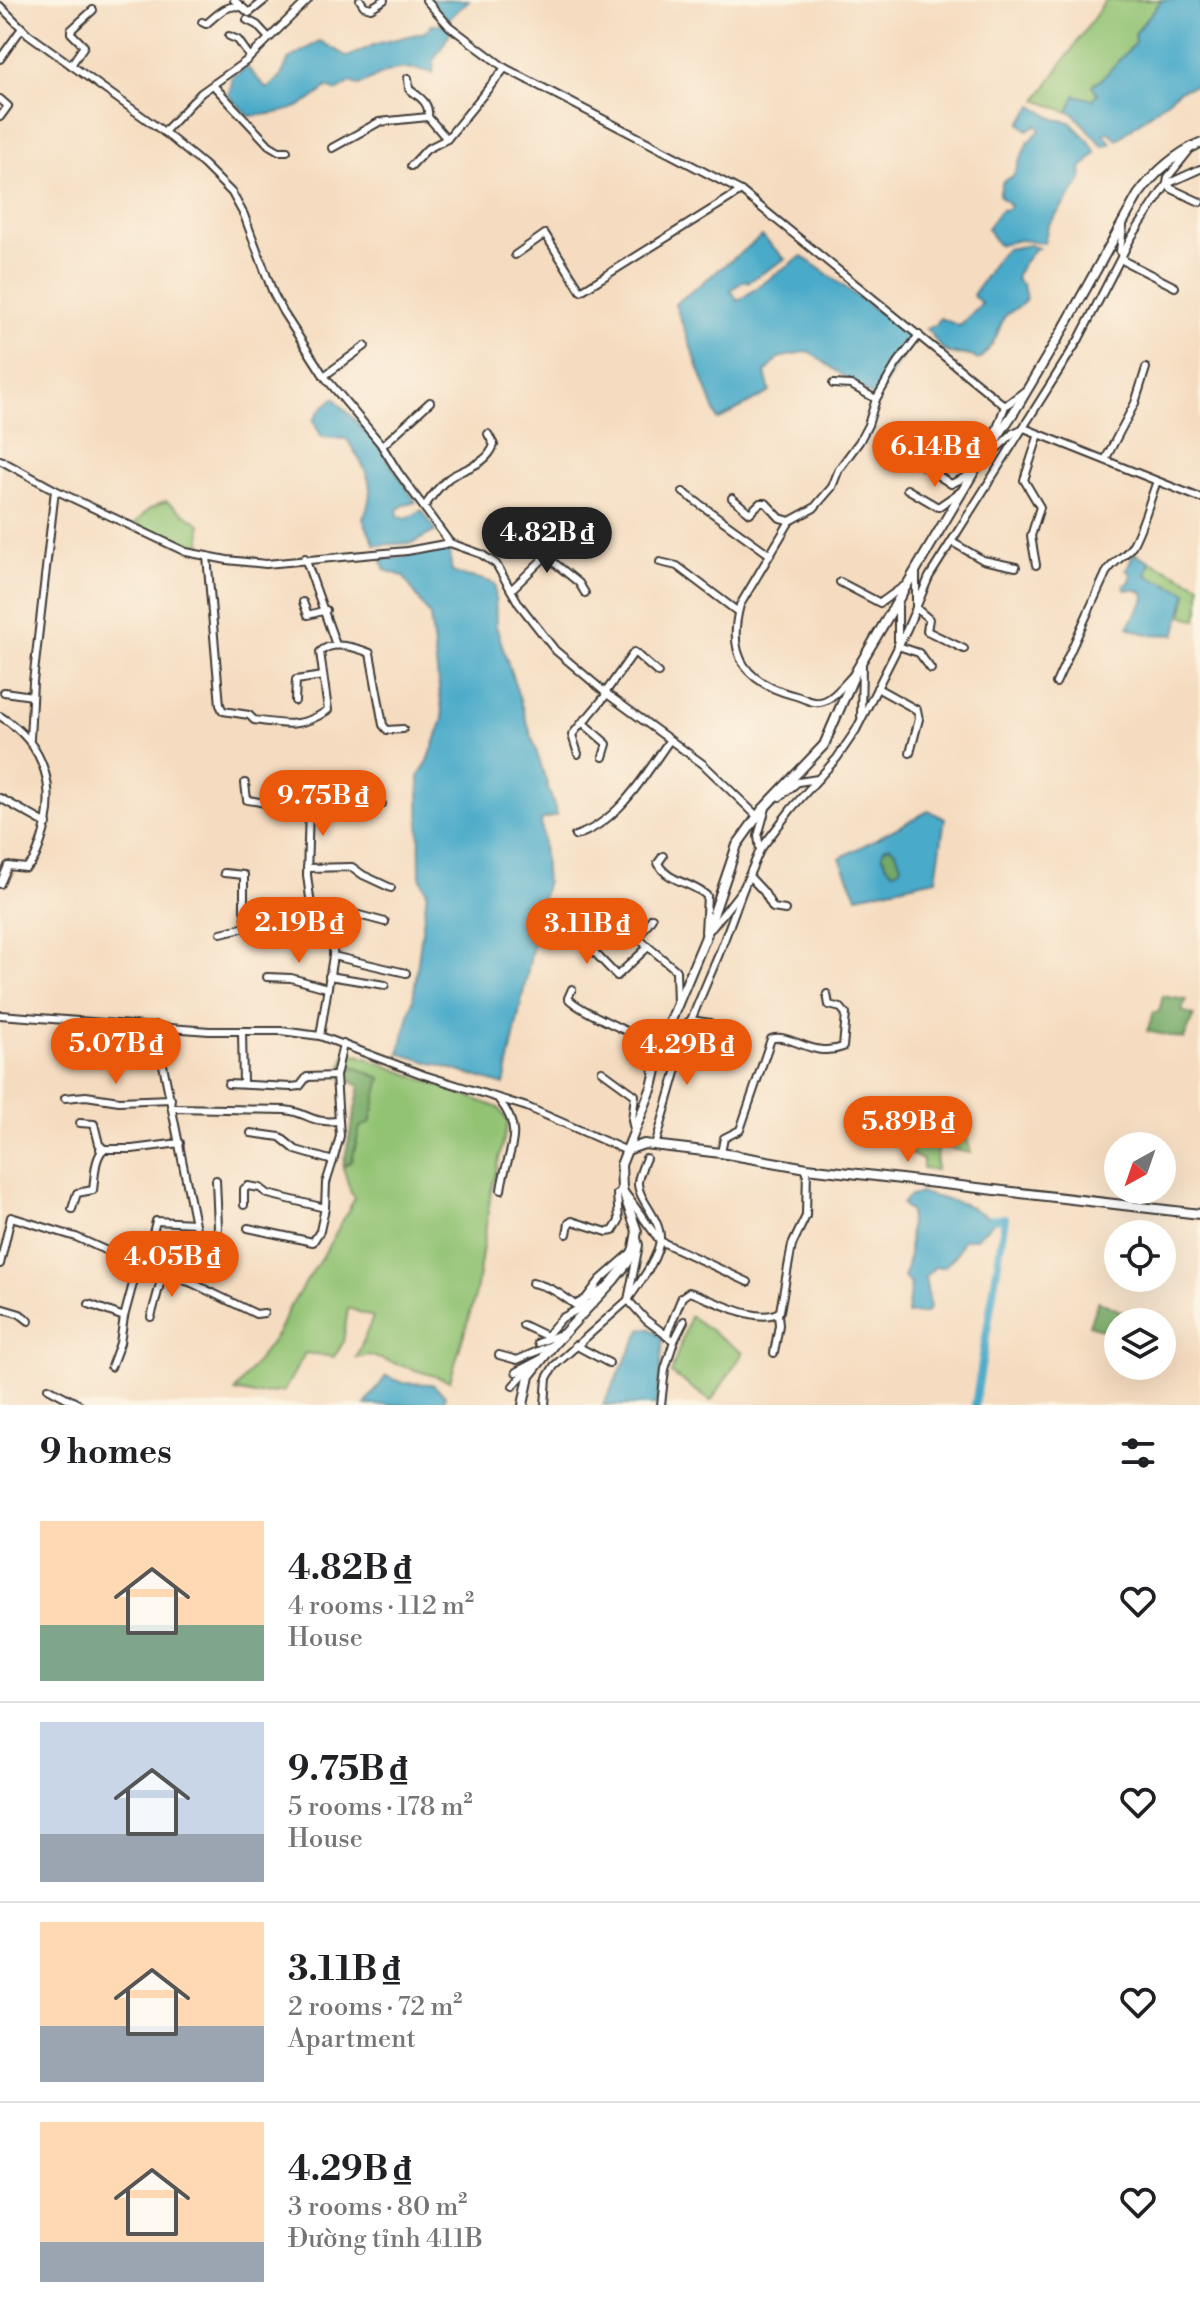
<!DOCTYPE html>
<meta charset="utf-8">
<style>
:root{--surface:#fff;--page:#f6f6f6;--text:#202124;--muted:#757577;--line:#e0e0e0;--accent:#ea580c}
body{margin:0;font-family:"Libre Bodoni",serif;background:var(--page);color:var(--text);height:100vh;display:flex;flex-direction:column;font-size:30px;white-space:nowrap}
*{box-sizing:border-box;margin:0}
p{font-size:26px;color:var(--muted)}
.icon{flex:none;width:44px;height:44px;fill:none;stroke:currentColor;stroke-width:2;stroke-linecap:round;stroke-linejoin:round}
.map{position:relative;height:1405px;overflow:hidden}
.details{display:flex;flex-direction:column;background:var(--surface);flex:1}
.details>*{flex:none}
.needle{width:52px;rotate:220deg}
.controls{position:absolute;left:1104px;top:1132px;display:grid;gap:16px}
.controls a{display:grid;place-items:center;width:72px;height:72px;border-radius:50%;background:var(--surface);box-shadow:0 8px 32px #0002;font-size:40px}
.price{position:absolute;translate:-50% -68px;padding:0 18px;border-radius:28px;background:var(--accent);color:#fff;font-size:26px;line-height:52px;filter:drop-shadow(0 2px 4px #0008)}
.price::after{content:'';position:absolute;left:50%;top:48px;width:24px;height:18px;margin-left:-12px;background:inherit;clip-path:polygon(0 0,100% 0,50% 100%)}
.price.current{background:#222;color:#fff}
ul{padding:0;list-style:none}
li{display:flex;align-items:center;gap:24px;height:200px;padding:0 40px}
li+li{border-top:2px solid var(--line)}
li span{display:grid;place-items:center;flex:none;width:224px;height:160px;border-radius:0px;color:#555}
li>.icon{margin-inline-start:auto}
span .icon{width:96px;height:96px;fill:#fffc;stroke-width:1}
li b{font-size:34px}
h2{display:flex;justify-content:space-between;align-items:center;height:96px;padding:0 40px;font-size:34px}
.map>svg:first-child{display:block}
</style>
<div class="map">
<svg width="1200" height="1405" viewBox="0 0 1200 1405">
<rect width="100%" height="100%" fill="#fcf5e5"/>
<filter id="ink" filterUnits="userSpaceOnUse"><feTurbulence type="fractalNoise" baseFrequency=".0125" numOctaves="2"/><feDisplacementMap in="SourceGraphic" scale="16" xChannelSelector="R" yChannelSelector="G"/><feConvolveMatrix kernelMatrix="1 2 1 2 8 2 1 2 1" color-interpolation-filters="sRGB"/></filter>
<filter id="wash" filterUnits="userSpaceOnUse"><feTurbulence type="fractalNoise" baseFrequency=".006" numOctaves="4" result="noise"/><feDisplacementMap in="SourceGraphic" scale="32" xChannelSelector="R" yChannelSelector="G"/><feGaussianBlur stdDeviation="1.8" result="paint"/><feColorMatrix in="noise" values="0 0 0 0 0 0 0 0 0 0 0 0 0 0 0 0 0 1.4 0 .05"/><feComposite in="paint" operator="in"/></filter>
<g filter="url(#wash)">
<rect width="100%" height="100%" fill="#f5dcc0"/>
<g fill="#92c373" stroke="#577048" stroke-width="2">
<path d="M1106,0H1162L1134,34L1135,43L1101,80L1094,82L1093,87L1098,95L1094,101L1083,98L1074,99L1068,112L1037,100Z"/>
<path d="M166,501L200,524L202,552L177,544L135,523L149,509Z"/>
<path d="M1150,561L1200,585V607L1196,620L1183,615L1187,592L1146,575Z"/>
<path d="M347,1051L499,1108L508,1122L491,1192L476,1293L450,1381L368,1355L356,1358L373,1317L348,1308L343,1342L334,1357L305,1353L284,1391L255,1395L235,1391L277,1334L289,1308L324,1254L355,1198L351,1193L343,1167L352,1160L360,1127L381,1079L343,1062Z"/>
<path d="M910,1127L965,1133L971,1153L937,1146L936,1170L923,1168V1160L911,1154Z"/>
<path d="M690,1316L743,1353L711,1401L671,1373Z"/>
</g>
<g fill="#75a965" stroke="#486240" stroke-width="2">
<path d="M890,846L896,851L902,866L898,870L893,871L888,868L882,854L883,848Z"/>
<path d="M1163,996L1186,1000L1182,1011L1194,1015L1184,1039L1147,1031L1154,1012H1159Z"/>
<path d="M343,1062L381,1078L370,1123L360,1127L352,1161L343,1167L360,1086L339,1076Z"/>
<path d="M1098,1301L1123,1312L1116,1334L1089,1325Z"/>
</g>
<g fill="#4aaac9" stroke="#336372" stroke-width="2" fill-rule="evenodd">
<path d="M430,0H469L448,20Z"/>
<path d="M1162,0H1200V80L1193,86L1179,91L1117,140L1108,131L1104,134L1111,143L1103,146L1073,113L1068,112L1075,95L1094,100V96L1098,94L1092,85L1101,80L1135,43L1134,34Z"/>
<path d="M440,24L447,26L450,33L434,60L433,73C401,63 387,70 359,86L351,82L337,91L327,87C303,110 282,114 249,116L228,95L232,83L231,78L247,67L267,89L281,76L289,59L320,41L348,57L376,44L425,32L432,25Z"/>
<path d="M1033,106L1055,119L1070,122L1089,141L1096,153L1081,169L1082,180L1048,226L1044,243L1019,240L998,245L987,228L1001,210L1008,209L1010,205L999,195L1003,181L1013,176L1027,144L1040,130L1037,125L1027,130L1020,123Z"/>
<path d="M762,236L785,259L748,282L745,280L731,290L738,301L802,256L910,335V343L878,396H872L808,351L779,358L765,373L770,392L718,420L675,304Z"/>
<path d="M1029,245L1038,248L1034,249C1028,259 1017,267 1016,279L1023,285L1026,298L1022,304L1005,316C996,334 995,347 978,360C966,351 958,357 947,352C937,346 933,334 926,329L936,325L940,318L960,326L982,304L973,295L1001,253L1007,249Z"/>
<path d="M334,398L378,445L416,502L404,505L397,510L398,516L406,519L422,510L436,531L413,543L375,545L363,519C379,482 365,470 347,439L322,437L313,421L320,410Z"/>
<path d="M449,551L452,572C467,578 481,577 495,584L496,626L557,815L541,820L546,883L504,1085L399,1053L413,1000L427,892L420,877L419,775L428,761L443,719L430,616L403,576L385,570L381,559Z"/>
<path d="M1134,553L1150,561L1146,575L1187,592L1175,635L1146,634L1128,627L1145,599L1143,592L1132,589L1125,590L1124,585L1130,582L1131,573L1126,570Z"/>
<path d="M928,811L945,818L936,879L857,896L840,858ZM890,846L896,851L901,865L898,870L893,871L888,867L882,855L884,848Z"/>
<path d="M920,1193L964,1204L992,1219L993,1223L976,1238L963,1240L956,1255L944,1267H935L925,1277L930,1308L926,1313L907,1314L911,1284L904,1278L909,1257L910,1212L902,1204L908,1197Z"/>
<path d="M642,1328L651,1329L663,1339L657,1405H603Z"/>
<path d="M386,1376L403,1383L432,1384L445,1395L444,1405H365Z"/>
</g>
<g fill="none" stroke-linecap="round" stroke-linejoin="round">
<path stroke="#4aaac9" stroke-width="8" d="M975,1405L1005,1218L992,1219"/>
</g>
</g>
<g filter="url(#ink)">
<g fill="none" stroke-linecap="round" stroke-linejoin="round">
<defs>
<g id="street">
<path d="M234,0L249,13L265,0"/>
<path d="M360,0L364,6L371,8L384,0"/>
<path d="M426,0L449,26L505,68L741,191L1005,406"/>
<path d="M0,6L28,34L164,132L204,165L232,193L244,215L273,293L283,312L324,376L380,443L398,472L450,543"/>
<path d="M247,20L257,25L269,38"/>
<path d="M202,22L206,24C216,16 227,3 241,7"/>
<path d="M229,36L238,40L250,57"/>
<path d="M0,59L22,28"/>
<path d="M71,65L84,46L71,33V30L93,10"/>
<path d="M408,78L409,89C419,97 430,102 428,117"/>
<path d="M213,85L269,145L279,151H287"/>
<path d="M0,99L8,106L0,117"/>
<path d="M164,132L201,93L246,61L308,0"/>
<path d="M332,148L379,122L428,117L447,139L505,68"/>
<path d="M1188,152L1168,177L1167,184L1172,189L1200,202"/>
<path d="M411,166L427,149L447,139"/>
<path d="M1123,226L1120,251L1124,261L1175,287"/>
<path d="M515,255L545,234L581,291L741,191"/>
<path d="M324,376L365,346"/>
<path d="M833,384L851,385L876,399"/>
<path d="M996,431L1005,406L1026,390"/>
<path d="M382,446L430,402"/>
<path d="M972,446L985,434L999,430"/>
<path d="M986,459L1013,433L1024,428L1200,498"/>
<path d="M0,460L55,490L186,552L227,560L266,564L407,551L450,543L481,554L496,564L519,604L555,650L607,694L703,764L757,816"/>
<path d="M1105,460L1135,403L1146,368"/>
<path d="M919,463L951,484L972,474"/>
<path d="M907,489L938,507L960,492"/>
<path d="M683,492L769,554"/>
<path d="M732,498L750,513L760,503H766L780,518L790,521"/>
<path d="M424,507C431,497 439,486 449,478C465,467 486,466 494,445L488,434"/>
<path d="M952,542L983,560L1016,567"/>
<path d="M207,556L220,705L223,711L249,715L254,720C286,725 302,728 328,710L320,652C332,640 355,647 370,653L383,725L387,730L403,729"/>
<path d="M305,558L336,645"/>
<path d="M660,562L677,566L738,612"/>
<path d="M1036,565L1031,536L1040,507L1024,480L1039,434"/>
<path d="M916,572V608L929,619L927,631L964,649"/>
<path d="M840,582L880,603L904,586"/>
<path d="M511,590L546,556L579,583L585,593"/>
<path d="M303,602L308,615L326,610"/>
<path d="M898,602V646L919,653L931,669"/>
<path d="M853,675C845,683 833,700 820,702C812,704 804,698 796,696C746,683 726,657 740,605L790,521L814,508L832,487L839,469L859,442L868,425L876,399L896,365L919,335"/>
<path d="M1056,683L1106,573C1114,560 1125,557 1132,546C1143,527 1149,502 1157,481"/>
<path d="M877,688L917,710L919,719L910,753"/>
<path d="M4,692L32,696"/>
<path d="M605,693L634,652L658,673"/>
<path d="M295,701L296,680L323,676"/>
<path d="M0,716C47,745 58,791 41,842C37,852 35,862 26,868L8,866L0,884"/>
<path d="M861,716L862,664"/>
<path d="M30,739L33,682L55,490"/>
<path d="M578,754L572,735L584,720"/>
<path d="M603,757L607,744L583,723L607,694"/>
<path d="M245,783L247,800C260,801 272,806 285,807C317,810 350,806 382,804"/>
<path d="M780,797L798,782L818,779"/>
<path d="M0,798L47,824"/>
<path d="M309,808L307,875L314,929"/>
<path d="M575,836C619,822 644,776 669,741"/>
<path d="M760,850L758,836L766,808"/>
<path d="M663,856L658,863C667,882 692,882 707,896L705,932"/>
<path d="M307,868L352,867L363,875L391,888"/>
<path d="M224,873L244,875V910L249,931H332"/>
<path d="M749,876L764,892L773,908L785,910"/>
<path d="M652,918L638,938L676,970L677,1004"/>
<path d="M712,928L744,887L760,850L792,808L837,758L856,730L907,629L929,577L1079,339L1131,238L1167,184L1200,169"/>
<path d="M221,933L246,927"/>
<path d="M578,935L617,976L648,947"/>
<path d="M333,956L406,973"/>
<path d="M329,976L385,985"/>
<path d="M267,977L291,978L327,988"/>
<path d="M572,989L568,998C577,1010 630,1032 647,1041L653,1072"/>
<path d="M0,1015L209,1031H281L320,1036L424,1075L527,1107L625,1150"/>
<path d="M242,1031L243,1083"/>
<path d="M320,1036L333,956L334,918L339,913L355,914L385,922"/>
<path d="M664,1046L675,1031L691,1020L710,1023"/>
<path d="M602,1071L635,1095L632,1120L634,1130"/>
<path d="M228,1084L291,1087L300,1086L307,1077L336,1076"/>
<path d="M65,1098L86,1096L119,1101L171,1099"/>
<path d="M499,1100C527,1135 506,1151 501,1190"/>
<path d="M173,1108L285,1110C307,1112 311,1124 338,1121"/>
<path d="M251,1133L280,1137L296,1150L333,1161L340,1136L336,1076L343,1044"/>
<path d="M655,1146L691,1020L719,954L744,887"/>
<path d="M100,1149H132L180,1143"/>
<path d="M721,1153L724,1138L740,1130L771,1039C791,1032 811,1059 843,1047L846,1014L841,1008L829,1005L827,994"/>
<path d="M646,1158C643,1165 639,1174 638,1182C637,1199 661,1218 660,1239C658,1260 639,1283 628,1300L646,1320L674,1341L665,1369L661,1405"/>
<path d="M244,1205V1189L248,1186L260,1188L268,1194L325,1208L326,1183L333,1161"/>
<path d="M72,1209L77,1193L93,1190C95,1177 94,1158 104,1149L99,1144L94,1124L80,1123"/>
<path d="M248,1228L313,1242L320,1231L325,1208"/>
<path d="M153,1233L156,1221L194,1223"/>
<path d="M567,1234L569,1223L572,1221L607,1232L613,1231L619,1221L617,1194L622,1189L660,1241L748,1282"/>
<path d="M200,1249L215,1246L218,1227L216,1180"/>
<path d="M0,1264L11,1217L76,1237L138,1265L192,1283L200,1259V1249L155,1025"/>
<path d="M192,1283L256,1314L264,1313"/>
<path d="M532,1283C549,1286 561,1294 575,1305L604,1288"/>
<path d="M587,1297L600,1280L632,1252"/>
<path d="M89,1304L124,1317L138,1265"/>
<path d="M0,1308L20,1314L29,1321"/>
<path d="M151,1317L163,1273"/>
<path d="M523,1325L546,1336L562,1318L588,1304"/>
<path d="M666,1336L682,1297L689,1292C710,1298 761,1327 780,1311L792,1245L806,1216L807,1168"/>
<path d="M674,1341L684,1321"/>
<path d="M538,1343L561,1334"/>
<path d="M575,1345L609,1363"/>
<path d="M774,1353L779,1325L778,1314"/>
<path d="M499,1355L517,1360L554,1344"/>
<path d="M111,1367L120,1343L124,1317"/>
<path d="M516,1372L543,1358"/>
<path d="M513,1386L527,1370L534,1366"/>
<path d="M48,1388L80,1405"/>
<path d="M545,1405L547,1378L554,1366L628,1300L639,1245L637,1238"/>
</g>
<g id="secondary">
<path d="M627,1150L644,1144L721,1153L807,1168L1200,1214"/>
<path d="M523,1405L529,1376L554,1344L613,1281L628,1262L634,1248L637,1231L622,1189L621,1165L652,1087L664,1037L705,939L737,845L762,810L824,745L856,671L975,470L1014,412L1064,328L1138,195C1155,172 1174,155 1200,143"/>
</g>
</defs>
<use href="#street" stroke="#3d3935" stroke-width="10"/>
<use href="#secondary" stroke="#3d3935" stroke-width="12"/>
<use href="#street" stroke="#fff" stroke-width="6"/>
<use href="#secondary" stroke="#fff" stroke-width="8"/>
</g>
</g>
</svg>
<div class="controls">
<a><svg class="needle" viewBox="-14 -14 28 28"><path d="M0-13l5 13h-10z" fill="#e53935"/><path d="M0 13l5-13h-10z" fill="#757577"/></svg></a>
<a><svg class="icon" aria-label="locate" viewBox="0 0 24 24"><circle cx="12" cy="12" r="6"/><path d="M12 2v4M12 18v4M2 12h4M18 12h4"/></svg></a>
<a><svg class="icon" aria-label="layers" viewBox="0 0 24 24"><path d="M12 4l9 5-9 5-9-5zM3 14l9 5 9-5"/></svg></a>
</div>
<b class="price" style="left:935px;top:489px">6.14B ₫</b>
<b class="price current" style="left:547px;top:575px">4.82B ₫</b>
<b class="price" style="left:323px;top:838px">9.75B ₫</b>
<b class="price" style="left:299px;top:965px">2.19B ₫</b>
<b class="price" style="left:587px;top:966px">3.11B ₫</b>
<b class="price" style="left:116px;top:1086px">5.07B ₫</b>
<b class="price" style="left:687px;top:1087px">4.29B ₫</b>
<b class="price" style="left:908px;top:1164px">5.89B ₫</b>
<b class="price" style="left:172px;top:1299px">4.05B ₫</b>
</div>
<section class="details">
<h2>9 homes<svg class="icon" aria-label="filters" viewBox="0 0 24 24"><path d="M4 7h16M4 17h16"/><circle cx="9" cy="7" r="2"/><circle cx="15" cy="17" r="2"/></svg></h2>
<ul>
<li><span style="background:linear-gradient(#ffd9b3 65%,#7fa58c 0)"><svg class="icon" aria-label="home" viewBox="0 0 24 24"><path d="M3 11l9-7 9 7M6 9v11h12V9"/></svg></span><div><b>4.82B ₫</b><p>4 rooms · 112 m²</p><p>House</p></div><svg class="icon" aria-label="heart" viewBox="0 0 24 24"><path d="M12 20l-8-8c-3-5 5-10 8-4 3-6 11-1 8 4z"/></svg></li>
<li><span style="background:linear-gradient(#c9d6e8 70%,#9aa5b1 0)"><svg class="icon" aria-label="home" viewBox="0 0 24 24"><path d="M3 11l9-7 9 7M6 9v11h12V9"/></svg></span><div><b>9.75B ₫</b><p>5 rooms · 178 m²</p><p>House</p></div><svg class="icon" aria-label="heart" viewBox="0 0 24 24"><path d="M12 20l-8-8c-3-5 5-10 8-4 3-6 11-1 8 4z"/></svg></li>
<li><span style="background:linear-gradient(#ffd9b3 65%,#9aa5b1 0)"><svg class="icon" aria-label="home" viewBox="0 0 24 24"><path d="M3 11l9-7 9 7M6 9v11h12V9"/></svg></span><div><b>3.11B ₫</b><p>2 rooms · 72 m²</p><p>Apartment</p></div><svg class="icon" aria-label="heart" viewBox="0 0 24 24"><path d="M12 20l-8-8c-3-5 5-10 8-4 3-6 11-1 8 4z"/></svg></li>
<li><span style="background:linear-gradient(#ffd9b3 75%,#9aa5b1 0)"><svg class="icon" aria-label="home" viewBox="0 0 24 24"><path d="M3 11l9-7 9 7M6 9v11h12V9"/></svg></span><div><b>4.29B ₫</b><p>3 rooms · 80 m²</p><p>Đường tỉnh 411B</p></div><svg class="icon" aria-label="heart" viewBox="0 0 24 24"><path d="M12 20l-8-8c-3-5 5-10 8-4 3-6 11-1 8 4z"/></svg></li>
</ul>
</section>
